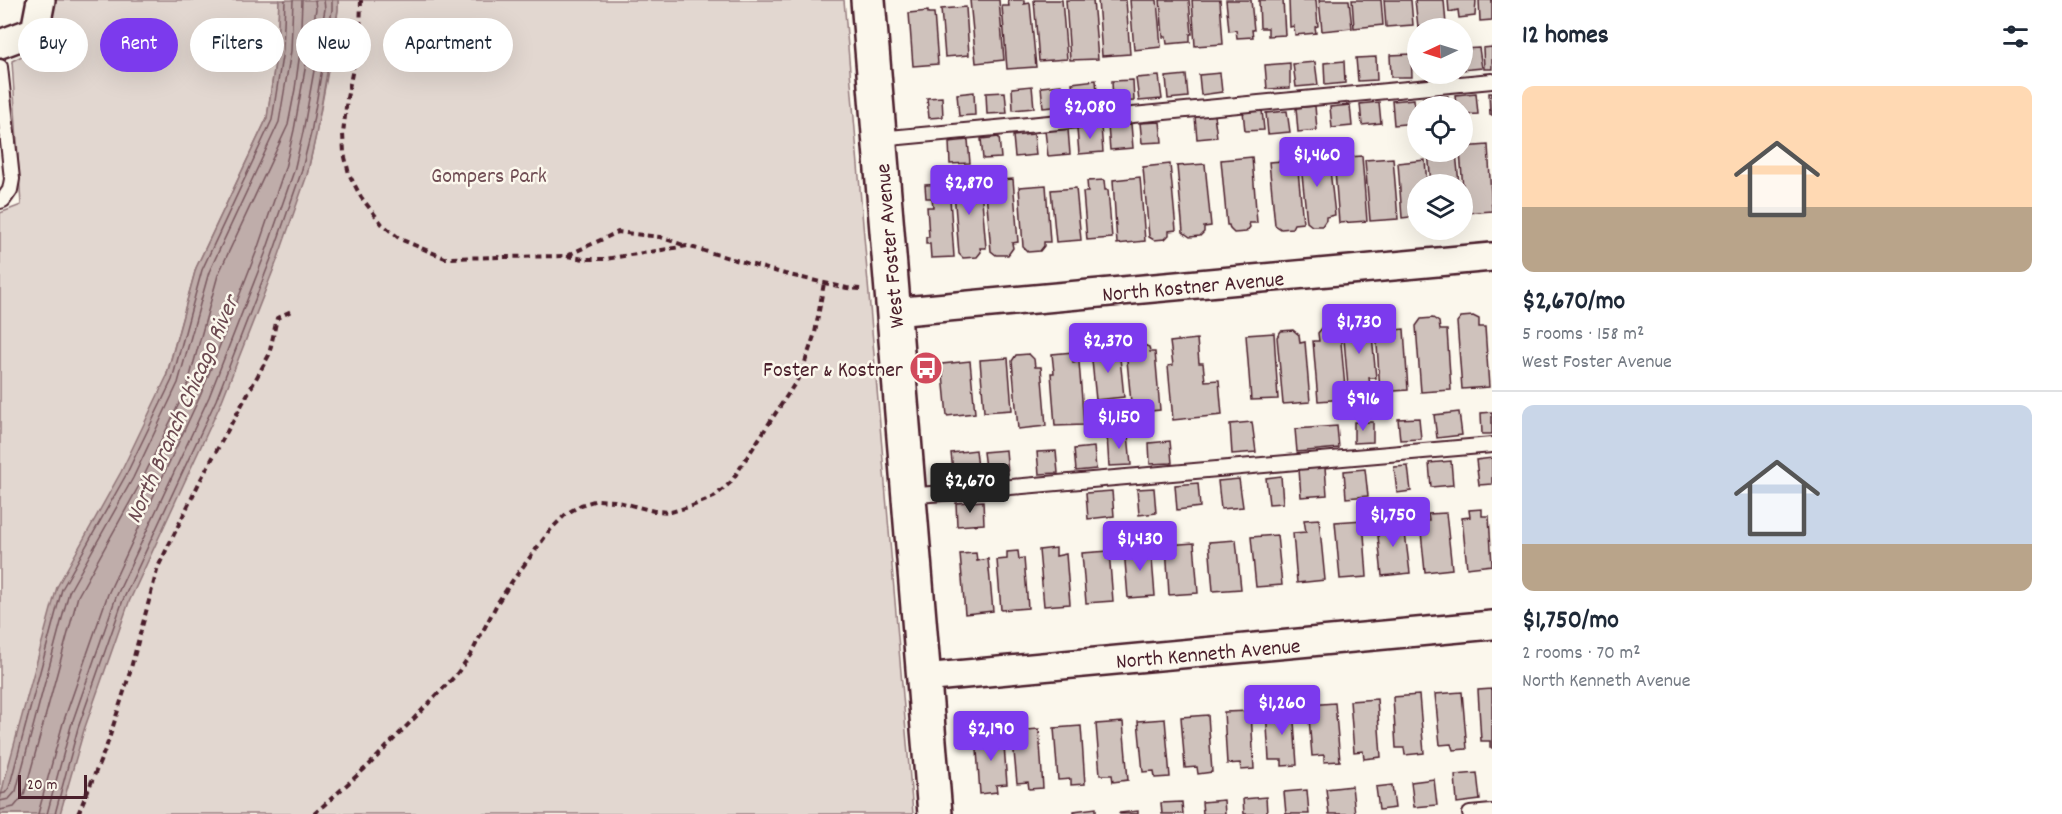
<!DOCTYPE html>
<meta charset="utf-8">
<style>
:root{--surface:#fff;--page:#f2f2f3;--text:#1f2937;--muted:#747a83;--line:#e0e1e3;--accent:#7c3aed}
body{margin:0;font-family:Dekko,sans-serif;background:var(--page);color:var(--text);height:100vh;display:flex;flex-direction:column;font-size:22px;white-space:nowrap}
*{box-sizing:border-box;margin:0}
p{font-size:20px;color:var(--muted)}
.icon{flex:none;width:33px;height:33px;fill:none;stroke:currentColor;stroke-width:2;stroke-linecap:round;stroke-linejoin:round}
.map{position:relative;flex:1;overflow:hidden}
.panel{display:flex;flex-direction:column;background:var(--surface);width:570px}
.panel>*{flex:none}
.hud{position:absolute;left:18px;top:18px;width:570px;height:54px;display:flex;gap:12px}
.needle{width:39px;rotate:266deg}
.buttons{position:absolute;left:1407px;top:18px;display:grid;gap:12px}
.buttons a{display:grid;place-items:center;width:66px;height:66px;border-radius:50%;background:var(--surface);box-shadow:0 6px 24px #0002;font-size:30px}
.scale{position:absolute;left:18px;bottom:15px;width:69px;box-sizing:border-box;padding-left:6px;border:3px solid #4a1f2b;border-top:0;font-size:16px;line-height:21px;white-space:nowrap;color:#4a1f2b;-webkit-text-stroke:4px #fbf7ec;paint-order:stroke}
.price{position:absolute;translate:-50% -51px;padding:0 14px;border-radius:6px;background:var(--accent);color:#fff;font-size:20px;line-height:39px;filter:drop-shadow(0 2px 3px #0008)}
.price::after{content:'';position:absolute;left:50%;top:36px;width:18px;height:14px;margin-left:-9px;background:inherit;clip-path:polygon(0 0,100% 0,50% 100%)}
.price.selected{background:#222;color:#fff}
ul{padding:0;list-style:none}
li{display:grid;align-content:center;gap:12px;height:318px;padding:0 30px}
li+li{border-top:2px solid var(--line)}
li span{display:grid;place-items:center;height:186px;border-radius:12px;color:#555}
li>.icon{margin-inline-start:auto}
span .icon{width:108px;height:108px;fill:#fffc;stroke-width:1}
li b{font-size:26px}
h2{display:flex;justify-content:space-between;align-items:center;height:72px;padding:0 30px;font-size:26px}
.tag{padding:0 21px;border-radius:27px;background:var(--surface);box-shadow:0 6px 24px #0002;font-size:21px;line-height:54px}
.tag.selected{background:var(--accent);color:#fff}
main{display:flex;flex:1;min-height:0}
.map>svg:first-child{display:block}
</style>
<main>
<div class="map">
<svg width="1492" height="814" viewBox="0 0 1492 814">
<rect width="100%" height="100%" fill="#fbf7ec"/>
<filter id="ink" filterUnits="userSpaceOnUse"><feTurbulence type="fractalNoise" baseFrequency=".0167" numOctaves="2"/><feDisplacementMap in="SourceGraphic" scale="12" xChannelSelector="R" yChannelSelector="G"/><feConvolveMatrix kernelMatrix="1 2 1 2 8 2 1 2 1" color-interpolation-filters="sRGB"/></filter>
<g filter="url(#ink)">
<path fill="#e2d7d0" stroke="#967b7e" stroke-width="1.5" d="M53,0H279L277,49L267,118L196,268L166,377L307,175C316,137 323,98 330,60C333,41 339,20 338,0H844L913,814H0V213L21,205L12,61L46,44L53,24Z"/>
<path fill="#bfadaa" stroke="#907477" stroke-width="1.5" d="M279,0H338V10L331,50L316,135L307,175L278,258L221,403L129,602L84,730L60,814H0V801L4,782L57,587L121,472L166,378L196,268L267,118L277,49Z"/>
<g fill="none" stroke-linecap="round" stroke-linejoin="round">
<g stroke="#79585e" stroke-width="1.5">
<path d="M0,794L5,793L9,788L62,589L126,475L172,380L202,270L272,120L283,50L285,0"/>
<path d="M0,801L9,799L16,791L69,592L133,478L178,383L209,272L279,122L291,51L293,0"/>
<path d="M0,810L14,807L24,795L78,596L141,482L187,387L218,275L288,125L295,89L300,52L302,0"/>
<path d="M38,814L63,723L108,594L201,394L257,250L285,168L294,130L316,9L315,0"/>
<path d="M47,814L71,726L116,597L209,397L265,254L294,171L303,132L325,9L324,0"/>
<path d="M55,814L78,728L123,600L216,400L272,256L301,173L311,133L332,10V0"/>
</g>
</g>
<g fill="#cfc2bc" stroke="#4a1f2b" stroke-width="1.5">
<path d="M970,0H999L1004,60L976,63Z"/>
<path d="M1008,0H1024V4L1030,3L1036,67L1007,69L1002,6H1009Z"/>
<path d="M1034,0H1062L1067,59L1039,61Z"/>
<path d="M1066,0H1093L1098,59L1070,60Z"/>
<path d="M1098,0H1126L1130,54L1102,56Z"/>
<path d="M1130,0H1157L1161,47L1134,50Z"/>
<path d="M1160,0H1189L1192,34H1190V42L1167,44L1166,37H1163Z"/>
<path d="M1192,0H1220L1223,44L1195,46Z"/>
<path d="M1226,0H1251L1254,30H1252L1253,37L1237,38L1236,30L1229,31Z"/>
<path d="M1259,0H1283L1285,35L1268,36V28H1260Z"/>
<path d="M1289,0H1316L1318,26L1315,27L1316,33L1295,35L1294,26L1290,27Z"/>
<path d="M1319,0H1349L1352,28L1322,31Z"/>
<path d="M1352,0H1381L1383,25L1354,28Z"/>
<path d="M1384,0H1411L1413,25L1386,27Z"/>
<path d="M1415,0H1444L1446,25L1418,27Z"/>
<path d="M1448,0H1476L1475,16L1459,18L1458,10L1449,12Z"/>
<path d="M1479,0H1492V20L1480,21Z"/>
<path d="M966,7L969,55L945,57L941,9Z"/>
<path d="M928,11V13H934L938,64L913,66L909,13Z"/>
<path d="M1492,47V69H1484L1483,48Z"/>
<path d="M1479,48L1482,68L1462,70V49Z"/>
<path d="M1411,54L1412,77H1391L1390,55Z"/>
<path d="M1376,57L1377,80L1358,81L1356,58Z"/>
<path d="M1344,61L1345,83L1325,85L1324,63Z"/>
<path d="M1315,62L1318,85L1296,87L1293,64Z"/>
<path d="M1290,63V88L1267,89L1265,65Z"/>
<path d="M1220,73L1222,92L1201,95L1199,75Z"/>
<path d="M1186,75L1188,97L1168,99L1166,77Z"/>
<path d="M1159,76L1162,99L1139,101L1136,78Z"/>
<path d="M1096,80L1098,104L1075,106L1072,83Z"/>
<path d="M1133,80L1134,101L1113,102L1112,81Z"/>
<path d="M1061,85L1063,106L1043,108L1041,87Z"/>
<path d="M1032,86L1034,108L1013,110L1012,88Z"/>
<path d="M974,92L975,115L959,116L957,94Z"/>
<path d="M1005,92L1007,113L987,114L986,93Z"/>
<path d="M1476,93L1478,114L1462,115V106H1456L1455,95Z"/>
<path d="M1489,93H1492V115H1490Z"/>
<path d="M1448,96L1449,106H1424L1423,98Z"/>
<path d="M942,97L943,117L929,118L927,98Z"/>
<path d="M1414,99L1416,123L1394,125L1392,101Z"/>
<path d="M1379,102L1381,123L1362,125L1360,104Z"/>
<path d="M1350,105L1352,126L1332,128L1330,107Z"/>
<path d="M1315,106L1317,130L1298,132L1296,108Z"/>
<path d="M1262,110L1264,130L1245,131L1243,111Z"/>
<path d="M1287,111L1290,132L1268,134L1266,113Z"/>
<path d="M1214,115L1217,137L1197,139L1195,117Z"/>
<path d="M1160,122L1162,142L1142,143L1140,123Z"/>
<path d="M1131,124L1133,148L1110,150L1108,126Z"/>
<path d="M1101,126L1103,152L1079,154L1077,129Z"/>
<path d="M1068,129L1070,154L1048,156L1045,131Z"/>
<path d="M1034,134L1036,155L1015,157L1013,136Z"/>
<path d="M999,137L1001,158L983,159L981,139Z"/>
<path d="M968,140L970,163L950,164L949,142Z"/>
<path d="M1488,145L1492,211L1465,213L1460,152H1462V147Z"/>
<path d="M1328,152L1335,215L1326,217V220L1322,226H1312L1307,222L1300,156Z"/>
<path d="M1428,152H1456L1459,184H1431Z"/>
<path d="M1362,156L1367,221L1339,223L1334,158Z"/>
<path d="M1252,157L1257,223H1249L1250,227L1246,232L1234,233L1230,229L1229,225H1227L1221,160Z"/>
<path d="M1393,158L1398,219L1370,221L1365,160Z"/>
<path d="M1297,160L1303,223L1294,224L1292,228L1281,229L1275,225L1269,162Z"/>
<path d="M1425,160L1427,184H1418V216L1402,218L1398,163Z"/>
<path d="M1170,164L1176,230L1169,231V235L1165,239L1154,240L1149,237L1143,167Z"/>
<path d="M1205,164L1211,226L1204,227V232L1200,236L1190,237L1183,232L1177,166Z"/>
<path d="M980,176L986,248H980L981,252L977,257L963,258L959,254L953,179Z"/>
<path d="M1140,177L1145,241L1117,244L1113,180Z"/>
<path d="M1013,179L1018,242L1012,243L1013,248L1008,255H996L991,251L985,181Z"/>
<path d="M1104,180L1105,190H1108L1112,238L1087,240L1083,192H1088L1087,181Z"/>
<path d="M949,184L954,257L931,258L930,244H926V237H929L927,207H933L932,198H926L925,185Z"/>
<path d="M1046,185L1050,242H1044V246L1040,251L1028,252L1023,247L1019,187Z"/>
<path d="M1076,188L1081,240L1056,242L1051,190Z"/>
<path d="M1473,316L1479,319V327H1485L1489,387L1462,389L1457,322L1461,317Z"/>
<path d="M1433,318L1439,322L1440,330H1447L1451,390L1421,392L1416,326L1421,319Z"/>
<path d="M1390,323L1395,330L1404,329L1408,390L1380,392L1376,328L1380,324Z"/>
<path d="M1371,324L1376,378H1369L1370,385L1348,387L1343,327Z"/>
<path d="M1335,326L1340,331L1346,399L1318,401L1313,341H1319L1318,333L1323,327Z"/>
<path d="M1293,330L1299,335L1300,343L1305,342L1310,402L1283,404L1277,337L1281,331Z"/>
<path d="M1274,333L1278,399L1251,400L1246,335Z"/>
<path d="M1197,339L1199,363H1203L1205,381L1219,380L1222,415L1173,420L1168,366L1173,365L1170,342Z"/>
<path d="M1144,345L1149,347L1150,352H1155L1160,410L1132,413L1126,350L1132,346Z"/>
<path d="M1119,348L1124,397L1096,400L1091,351Z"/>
<path d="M1073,352V363L1079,362L1084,425L1055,426L1051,373H1054L1052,354Z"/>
<path d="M1029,354L1034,359L1035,367H1041L1046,426L1018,429L1012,361L1016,355Z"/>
<path d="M1008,358L1012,410L984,412L980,360Z"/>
<path d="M970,361L975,413L947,416L942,364Z"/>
<path d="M1459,412L1462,435L1437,438L1434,415Z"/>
<path d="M1492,412V434H1482L1481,413Z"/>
<path d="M1419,418L1421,439L1400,440L1398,419Z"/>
<path d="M1252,422L1256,452L1232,454L1230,424Z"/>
<path d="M1354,422H1373V442L1354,443Z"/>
<path d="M1337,426L1339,448L1297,452L1295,429Z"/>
<path d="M1128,434L1131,465L1109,466L1107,435Z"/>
<path d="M1170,441L1172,463L1150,464L1149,443Z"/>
<path d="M1094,447L1096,469L1076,471L1074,449Z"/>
<path d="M976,450L979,477L954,480L951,453Z"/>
<path d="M1006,450L1008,474L986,476L983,452Z"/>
<path d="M1056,451L1058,473L1039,474L1037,452Z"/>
<path d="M1492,458V484L1479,485L1476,460Z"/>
<path d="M1451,461L1453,485L1431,487L1429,463Z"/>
<path d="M1408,466L1411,491L1397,493L1394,467Z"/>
<path d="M1325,467L1327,495L1301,497L1299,469Z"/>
<path d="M1365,469L1368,496L1346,498L1344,471Z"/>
<path d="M1281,476L1283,503L1269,504L1266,478Z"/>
<path d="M1239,479L1243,507L1221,509L1218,481Z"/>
<path d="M1198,483L1200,507L1177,510L1175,485Z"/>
<path d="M1154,488L1156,513L1139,515L1137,489Z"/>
<path d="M1112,491L1114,516L1088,519L1086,493Z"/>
<path d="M983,501L984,524L957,526L956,503Z"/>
<path d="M1482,509V516H1489L1492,565L1467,568L1462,518L1470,517L1469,510Z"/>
<path d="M1446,513L1452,569L1425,572L1420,522L1429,521L1428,514Z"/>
<path d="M1403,517L1410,573L1382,576L1377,526L1390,525L1389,518Z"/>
<path d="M1319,519L1325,580L1297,583L1293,533L1306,532L1304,520Z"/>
<path d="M1363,520L1367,577L1340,579L1335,522Z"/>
<path d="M1277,535L1282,585L1256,587L1251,537Z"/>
<path d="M1236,540L1241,589L1213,591L1209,542Z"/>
<path d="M1194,543L1198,593L1169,595L1166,545Z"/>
<path d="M1151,547L1155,596L1128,598L1124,549Z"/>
<path d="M1056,548V556L1066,554L1070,604L1044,606L1039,550Z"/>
<path d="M1018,551L1019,559L1024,558L1028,608L1001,610L997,560L1007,559V552Z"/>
<path d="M1109,551L1113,601L1086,603L1082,553Z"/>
<path d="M976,553L977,561L988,559L993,611L965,614L960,554Z"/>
<path d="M1492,689V748H1490V741H1481L1478,690Z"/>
<path d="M1462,692L1467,749L1453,750L1451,744L1440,745L1435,694Z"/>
<path d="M1419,695L1424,753L1405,755L1404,748H1396L1393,697Z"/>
<path d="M1377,699L1381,757L1364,759L1363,751L1354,752L1350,701Z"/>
<path d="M1335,703L1340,761L1324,762V755L1312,756L1308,705Z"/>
<path d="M1293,707L1297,765L1282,766V760H1269L1266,709Z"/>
<path d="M1251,711L1254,769L1241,770L1240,763L1227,764L1224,712Z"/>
<path d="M1208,715L1212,772L1198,774L1197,767L1185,768L1181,717Z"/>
<path d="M1165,719L1170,777L1155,778L1154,771L1143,772L1138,721Z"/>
<path d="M1123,722L1128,780L1113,782L1112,775H1100L1096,724Z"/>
<path d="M1081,726L1085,784L1071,785V779L1058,780L1054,728Z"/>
<path d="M1039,729L1043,788L1029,789L1028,782L1017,783L1012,731Z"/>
<path d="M1003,733L1007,784L996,785L997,792L980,794L976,735Z"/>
<path d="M1477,773L1480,800L1457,803L1455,775Z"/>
<path d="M1434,779L1437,805L1414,807L1411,782Z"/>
<path d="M1392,785L1395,808L1379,810L1376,787Z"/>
<path d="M1352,786L1355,814H1329L1326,789Z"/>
<path d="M1307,790L1309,814H1286L1284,792Z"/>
<path d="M1266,797L1267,814H1244L1243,799Z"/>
<path d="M1224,800L1225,814H1203L1202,802Z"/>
<path d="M1182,802L1183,814H1162L1161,803Z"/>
<path d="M1096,808V814H1074V811Z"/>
<path d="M1138,811V814H1120L1119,813Z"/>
</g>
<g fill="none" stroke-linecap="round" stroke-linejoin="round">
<defs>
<g id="lane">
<path d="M0,67L12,179L10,190L3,200L0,201"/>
<path d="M879,139L1492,81"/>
<path d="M908,496L1492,445"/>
<path d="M1470,814L1492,812"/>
</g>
<g id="street">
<path d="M0,44L35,31L41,0"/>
<path d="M893,312L1492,257"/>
<path d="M923,678L1492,625"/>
</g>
<path id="secondary" d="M868,0L935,814"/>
</defs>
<use href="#lane" stroke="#4a1f2b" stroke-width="18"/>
<use href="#street" stroke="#4a1f2b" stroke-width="32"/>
<use href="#secondary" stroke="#4a1f2b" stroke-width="38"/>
<g stroke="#4a1f2b" stroke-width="4" stroke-dasharray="6 4.5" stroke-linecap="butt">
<path d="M361,0L360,34L347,98L343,134L344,153L349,174L361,197L382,224L400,239L445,258L567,256L584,259H605L687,246L785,274L847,288L861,289"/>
<path d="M568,255L618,232L660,237L686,246"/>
<path d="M78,814L107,745L128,679L158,567L201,479L269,355L277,318L291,311"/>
<path d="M314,814L370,764L456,675L471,654L498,602L513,580L551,529L566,514L581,505L597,500L615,501L654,511L671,512L692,506L714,497L731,482L801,374L815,333L824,283"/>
</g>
<use href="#lane" stroke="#fbf7ec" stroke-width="14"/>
<use href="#street" stroke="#fbf7ec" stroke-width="27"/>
<use href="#secondary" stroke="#fbf7ec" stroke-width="33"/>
</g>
</g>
<defs>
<symbol id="bus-disc" viewBox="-11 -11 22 22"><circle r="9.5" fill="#d1495b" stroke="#fbf7ec"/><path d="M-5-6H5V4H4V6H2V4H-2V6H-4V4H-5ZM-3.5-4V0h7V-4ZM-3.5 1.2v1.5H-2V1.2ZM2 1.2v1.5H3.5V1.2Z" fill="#fff"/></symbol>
</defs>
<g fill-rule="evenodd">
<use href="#bus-disc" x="907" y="349" width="38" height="38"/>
</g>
<g text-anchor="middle" stroke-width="5" stroke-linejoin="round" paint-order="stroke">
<g font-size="22" fill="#704d54" stroke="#fbf7ec">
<text x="489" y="182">Gompers Park</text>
</g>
<g font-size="22" fill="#4a1f2b" stroke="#fbf7ec">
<text transform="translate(888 246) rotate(-95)" y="8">West Foster Avenue</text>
<text transform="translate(1193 285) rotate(-5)" y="8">North Kostner Avenue</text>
<text transform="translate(1208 652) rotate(-5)" y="8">North Kenneth Avenue</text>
</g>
<g font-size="22" fill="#4a1f2b" stroke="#fbf7ec" text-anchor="end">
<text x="903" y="376">Foster &amp; Kostner</text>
</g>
<g font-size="24" font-style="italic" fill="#6d4a51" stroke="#fbf7ec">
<text transform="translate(181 409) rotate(-66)" y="8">North Branch Chicago River</text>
</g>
</g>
</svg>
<div class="buttons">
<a><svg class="needle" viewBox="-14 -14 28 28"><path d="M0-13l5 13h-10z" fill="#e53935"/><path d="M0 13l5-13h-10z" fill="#747a83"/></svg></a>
<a><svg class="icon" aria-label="locate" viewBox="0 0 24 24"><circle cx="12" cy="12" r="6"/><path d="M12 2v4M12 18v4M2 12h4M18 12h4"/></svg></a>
<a><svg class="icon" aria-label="layers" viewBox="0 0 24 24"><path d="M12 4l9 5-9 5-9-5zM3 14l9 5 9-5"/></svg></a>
</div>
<div class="scale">20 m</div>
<b class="price" style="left:1090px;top:140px">$2,080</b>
<b class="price" style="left:1317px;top:188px">$1,460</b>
<b class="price" style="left:969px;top:216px">$2,870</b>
<b class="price" style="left:1359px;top:355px">$1,730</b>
<b class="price" style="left:1108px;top:374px">$2,370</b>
<b class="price" style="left:1363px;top:432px">$916</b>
<b class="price" style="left:1119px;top:450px">$1,150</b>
<b class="price selected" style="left:970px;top:514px">$2,670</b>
<b class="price" style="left:1393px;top:548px">$1,750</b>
<b class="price" style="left:1140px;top:572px">$1,430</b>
<b class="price" style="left:1282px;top:736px">$1,260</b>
<b class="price" style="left:991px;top:762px">$2,190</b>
<div class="hud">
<a class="tag">Buy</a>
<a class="tag selected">Rent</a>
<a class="tag">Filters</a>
<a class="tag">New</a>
<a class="tag">Apartment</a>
</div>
</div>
<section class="panel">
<h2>12 homes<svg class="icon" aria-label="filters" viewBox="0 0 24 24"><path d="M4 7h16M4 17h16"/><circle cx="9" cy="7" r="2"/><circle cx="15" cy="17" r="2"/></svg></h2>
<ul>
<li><span style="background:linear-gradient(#ffd9b3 65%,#b9a48a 0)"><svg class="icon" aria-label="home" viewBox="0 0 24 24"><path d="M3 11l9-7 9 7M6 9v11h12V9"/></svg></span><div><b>$2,670/mo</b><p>5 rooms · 158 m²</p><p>West Foster Avenue</p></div></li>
<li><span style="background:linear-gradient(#c9d6e8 75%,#b9a48a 0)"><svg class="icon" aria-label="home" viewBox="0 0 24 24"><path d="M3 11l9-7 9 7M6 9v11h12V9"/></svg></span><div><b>$1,750/mo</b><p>2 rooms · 70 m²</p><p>North Kenneth Avenue</p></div></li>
</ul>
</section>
</main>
